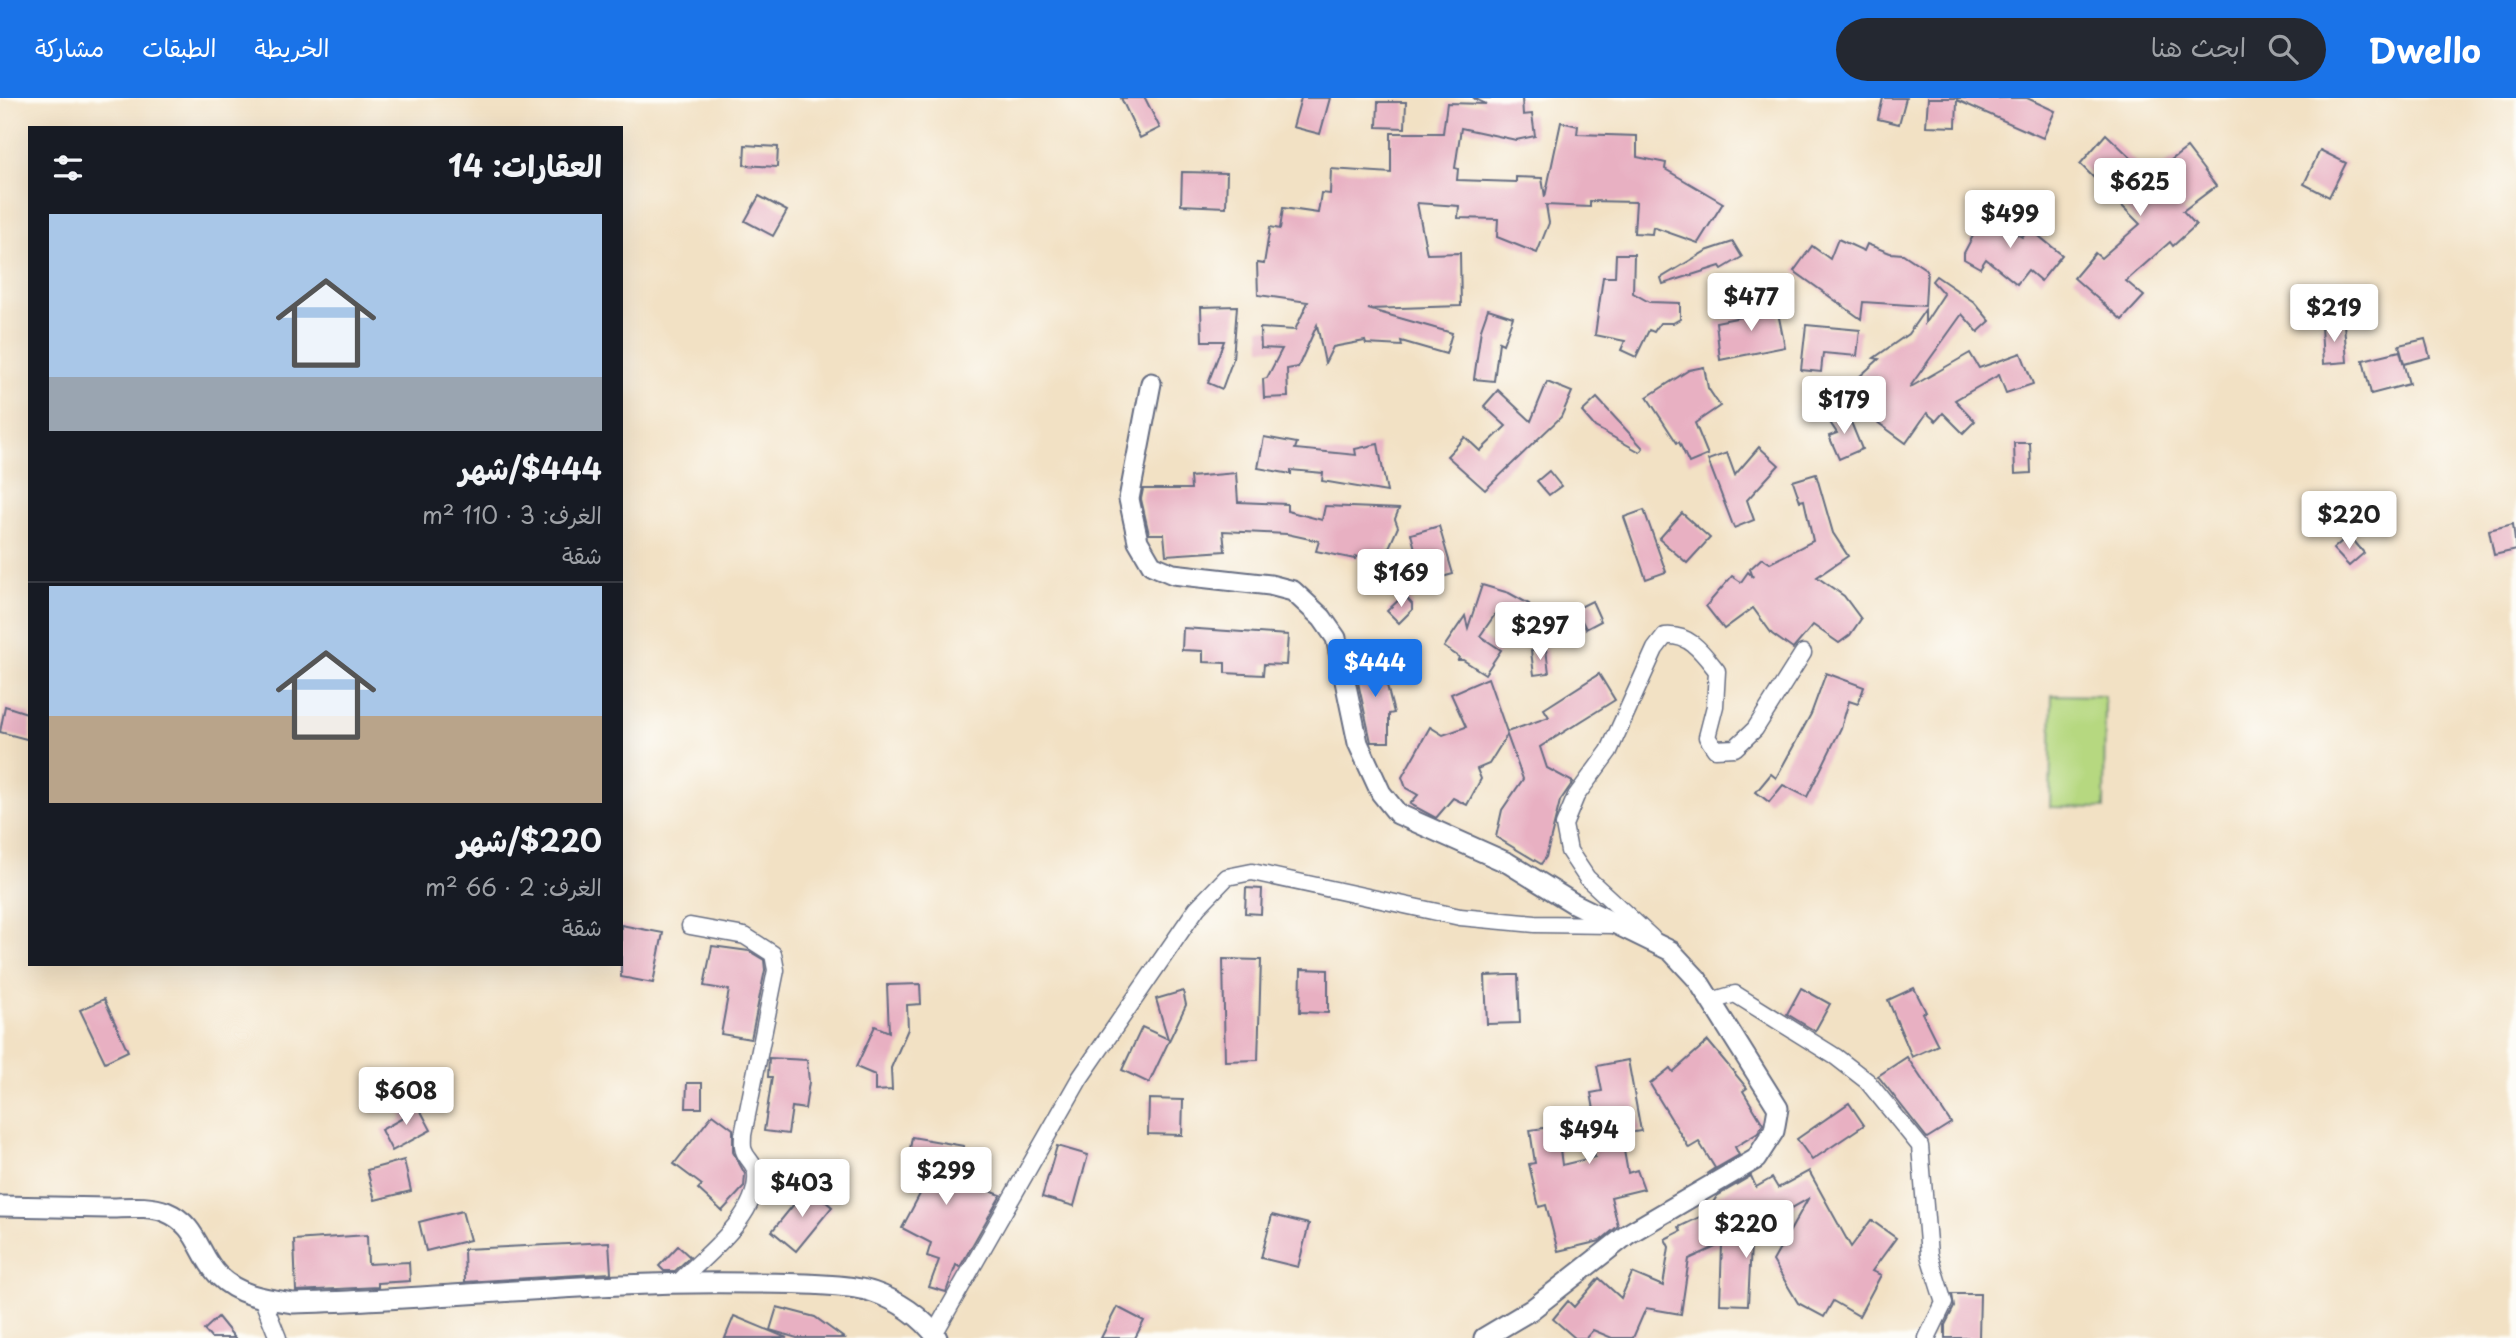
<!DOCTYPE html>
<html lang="ar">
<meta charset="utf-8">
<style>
:root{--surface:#171b24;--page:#242831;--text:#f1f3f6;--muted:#9ea1a6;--line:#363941;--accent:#1a73e8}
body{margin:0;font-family:"Playpen Sans","Playpen Sans Arabic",sans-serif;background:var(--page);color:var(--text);direction:rtl;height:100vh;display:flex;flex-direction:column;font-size:26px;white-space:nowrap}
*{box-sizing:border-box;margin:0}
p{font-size:23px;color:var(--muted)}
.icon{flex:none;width:38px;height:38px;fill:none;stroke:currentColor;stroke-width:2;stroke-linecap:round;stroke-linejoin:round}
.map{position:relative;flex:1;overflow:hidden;direction:ltr}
.side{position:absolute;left:28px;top:28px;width:595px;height:840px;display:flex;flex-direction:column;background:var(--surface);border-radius:0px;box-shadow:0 7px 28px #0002;direction:rtl}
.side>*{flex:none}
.price{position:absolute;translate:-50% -60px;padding:0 16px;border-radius:7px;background:#fff;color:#222;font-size:23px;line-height:46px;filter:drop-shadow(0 2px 4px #0008)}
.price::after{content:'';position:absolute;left:50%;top:42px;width:21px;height:16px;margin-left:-10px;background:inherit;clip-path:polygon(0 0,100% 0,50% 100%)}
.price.selected{background:var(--accent);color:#fff}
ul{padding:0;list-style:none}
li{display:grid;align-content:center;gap:14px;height:371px;padding:0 21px}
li+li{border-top:2px solid var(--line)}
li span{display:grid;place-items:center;height:217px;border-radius:0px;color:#555}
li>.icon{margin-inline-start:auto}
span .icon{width:126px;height:126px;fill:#fffc;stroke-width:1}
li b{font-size:30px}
h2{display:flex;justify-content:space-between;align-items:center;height:84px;padding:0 21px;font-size:30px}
header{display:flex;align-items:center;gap:42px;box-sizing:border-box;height:98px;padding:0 35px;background:var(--accent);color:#fff}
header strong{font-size:33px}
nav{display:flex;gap:38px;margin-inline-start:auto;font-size:24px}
.search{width:490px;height:63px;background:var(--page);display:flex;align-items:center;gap:18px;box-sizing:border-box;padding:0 24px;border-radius:38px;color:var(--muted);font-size:26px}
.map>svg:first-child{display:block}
</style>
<header>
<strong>Dwello</strong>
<div class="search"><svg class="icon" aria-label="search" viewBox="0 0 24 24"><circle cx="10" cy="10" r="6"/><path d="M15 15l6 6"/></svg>ابحث هنا</div>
<nav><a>الخريطة</a><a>الطبقات</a><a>مشاركة</a></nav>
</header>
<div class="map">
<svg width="2516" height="1240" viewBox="0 0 2516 1240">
<rect width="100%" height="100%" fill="#fdfcf7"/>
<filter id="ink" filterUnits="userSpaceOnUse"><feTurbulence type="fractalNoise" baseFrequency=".0143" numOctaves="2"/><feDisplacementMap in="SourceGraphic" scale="14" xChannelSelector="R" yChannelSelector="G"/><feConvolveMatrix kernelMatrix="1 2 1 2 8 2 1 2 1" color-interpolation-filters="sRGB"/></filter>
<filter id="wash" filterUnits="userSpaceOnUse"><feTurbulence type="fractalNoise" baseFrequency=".00686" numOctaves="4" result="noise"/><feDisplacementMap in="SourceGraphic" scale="28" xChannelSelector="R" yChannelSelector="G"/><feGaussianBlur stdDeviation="1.57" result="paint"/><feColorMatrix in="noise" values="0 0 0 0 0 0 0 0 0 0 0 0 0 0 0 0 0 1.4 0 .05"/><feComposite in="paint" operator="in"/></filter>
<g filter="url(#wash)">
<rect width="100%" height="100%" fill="#f2e1c4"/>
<path fill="#b6d880" stroke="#68846f" stroke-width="2" d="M2052,597L2105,598L2104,710L2050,709Z"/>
<g id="blocks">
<g fill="#e8b0c2">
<path d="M1121,0H1145L1160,30L1140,40Z"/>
<path d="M1301,0H1330L1320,36L1293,29Z"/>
<path d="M1473,0H1522L1523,17L1532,16L1535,38L1516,42L1461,30L1455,70L1458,71L1457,82L1516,84V79L1542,80L1545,99L1561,24L1578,28L1577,36L1637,38V59L1666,65L1665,71L1723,105L1698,145L1653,129L1652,136L1634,135L1636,104L1590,103V109L1546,107L1549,125L1537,155L1497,139L1498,121L1458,120L1459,108L1417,105L1427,156L1460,155L1461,208L1368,211L1452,235L1446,256L1401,243L1402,248L1366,246L1365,243L1333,249L1325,265L1317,227L1298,269L1287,271L1288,299L1264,300L1263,281L1267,280L1282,251L1261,250L1260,230L1295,232L1308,204L1258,197L1257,165L1264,166L1270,129L1280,131L1283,110L1318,115L1321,95L1330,96L1331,71L1391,75V35H1443L1447,5L1486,6Z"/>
<path d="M1883,0H1906L1899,26L1878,21Z"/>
<path d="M1928,0H2027L2055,13L2043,40L1957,2L1956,29L1926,28Z"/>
<path d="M1378,4H1406L1405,30L1377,29Z"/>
<path d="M2106,36L2150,78L2187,50L2216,88L2183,113L2196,127L2173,148L2170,144L2126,183L2144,198L2122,222L2074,180L2095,155L2101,160L2140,126L2080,66Z"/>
<path d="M745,47L778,49L777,69L744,67Z"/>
<path d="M2320,52L2346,65L2329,99L2304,86Z"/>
<path d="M1182,74L1227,75L1226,109L1181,107Z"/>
<path d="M759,98L787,113L773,138L745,123Z"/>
<path d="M1980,115L2022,139L2029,130L2062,157L2041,183L2028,172L2017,186L1986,161L1980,170L1964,161V155L1975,134L1971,131Z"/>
<path d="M1838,141L1864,153L1867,146L1890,155L1903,156L1927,172L1925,208L1863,204L1861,221L1794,173L1812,148L1830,161Z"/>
<path d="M1733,144L1742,159L1722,171L1720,168L1663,186L1661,180L1706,153Z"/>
<path d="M1616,156H1634L1633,195L1649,204L1680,205V221L1673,225H1660L1654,234L1649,232L1636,259L1621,252L1625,243L1595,237L1603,179H1615Z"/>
<path d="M1936,178L1974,204L1990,223L1978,234L1962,216L1909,290L1970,255L1979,270L2021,255L2033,286L2006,295L1999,277L1955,302L1975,323L1963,335L1943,315L1936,323L1927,315L1906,345L1854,307L1862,302L1849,288L1879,261L1874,260L1908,236L1925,212V225L1944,196L1932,183Z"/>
<path d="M1776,205L1785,249L1720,262L1716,224L1751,217L1746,211Z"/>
<path d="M1237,208L1233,261L1222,291L1208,285L1224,243H1202L1201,209Z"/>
<path d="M1488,211L1513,219L1503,246L1499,244L1494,283L1474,281L1481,231Z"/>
<path d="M2344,226L2347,264L2323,266L2321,227Z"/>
<path d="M1806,227L1860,232L1857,258L1823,255L1821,274L1801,272Z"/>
<path d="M2425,241L2430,259L2404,266L2399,247Z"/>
<path d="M2400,253L2409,286L2371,296L2363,262Z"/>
<path d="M1704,269L1708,290L1720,308L1695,325L1708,357L1689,365L1679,344L1677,345L1647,299L1689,272Z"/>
<path d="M1547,284L1572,294L1561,319L1485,392L1447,358L1465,339L1480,353L1506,328L1484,308L1498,292L1531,323Z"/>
<path d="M1597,300L1643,350L1640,354L1595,329L1582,314Z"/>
<path d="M1846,312L1862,351L1839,361L1829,338L1837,335L1829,323Z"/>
<path d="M1264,339L1297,345L1295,351L1356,357L1355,351L1378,346L1387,394L1322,383L1323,375L1291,372V376L1258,370Z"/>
<path d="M2014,345H2030L2031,375L2015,376Z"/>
<path d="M1759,349L1779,367L1747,402L1754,422L1734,430L1708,362L1727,355L1735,377Z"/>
<path d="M1549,373L1561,388L1549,397L1537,383Z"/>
<path d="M1236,375L1238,404L1287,406V413L1322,422L1325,408L1399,411L1395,421L1398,429L1381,468L1356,458L1355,461L1316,453L1319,443L1287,436L1223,433L1225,453L1166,457L1164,436H1149L1141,401L1143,391H1191L1190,379Z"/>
<path d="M1816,376L1833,435L1848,458L1817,479L1844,498L1861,521L1850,537L1839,545L1813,527L1793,551L1772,536L1753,510L1724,531L1706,508L1732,478L1741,484L1748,474L1753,479L1750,471L1762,460L1770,465L1813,443L1804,402L1800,403L1793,383Z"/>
<path d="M1644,412L1666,474L1646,481L1624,419Z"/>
<path d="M1682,415L1710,440L1687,465L1659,441Z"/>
<path d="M2513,426L2516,452L2494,457L2489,432Z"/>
<path d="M1439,428L1453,476L1424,484L1411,436Z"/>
<path d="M2349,437L2364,455L2349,468L2333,451Z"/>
<path d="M1482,487L1509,495L1529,506L1517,526L1496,515L1480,538L1501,552L1485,576L1463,562H1458L1459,559L1444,549L1465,518L1468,530Z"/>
<path d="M1404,497L1412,506V512L1399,525L1387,513Z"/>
<path d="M1592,503L1601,523L1586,531L1576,511Z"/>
<path d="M1183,530L1288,537L1286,567L1264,566L1263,577L1225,575V565L1203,564V553L1182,552Z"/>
<path d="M1546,551L1549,575L1534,577L1531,553Z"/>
<path d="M1380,560L1394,615L1389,616V644H1371L1354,566Z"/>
<path d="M1826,575L1864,589L1858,606L1849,603L1841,630L1807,699L1783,687L1769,704L1756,694L1771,676L1776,680L1811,616Z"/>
<path d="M1599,576L1615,602L1540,649L1547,670L1573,684L1560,703L1546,759L1541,766L1496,739L1502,712L1523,681L1507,637L1489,666L1477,671L1481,681L1467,707L1453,700L1436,720L1410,706L1418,697L1406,690L1402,679L1430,629L1443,637L1466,629L1451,596L1488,580L1507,634L1549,619L1544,611Z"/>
<path d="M5,608L30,616V642L0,634Z"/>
<path d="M1246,790L1262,791L1261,816L1245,815Z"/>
<path d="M621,827L663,835L653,885L621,879Z"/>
<path d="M712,848L749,853L764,862L765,872L751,941L721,936L729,892L704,888Z"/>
<path d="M1223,861L1261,862L1258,962L1225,963Z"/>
<path d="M1301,871L1328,872V915L1300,914Z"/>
<path d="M1510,877H1518L1520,925L1487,926L1485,878Z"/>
<path d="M920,886L921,906L907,907L908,931L891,970L892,992L875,993V977L856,969L875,928L889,934L887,887Z"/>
<path d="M1801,890L1830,906L1815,933L1787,916Z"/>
<path d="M1914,890L1926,914L1922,915L1938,947L1912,959L1888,902Z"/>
<path d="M1183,893L1186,907L1149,985L1122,972L1142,929L1168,941L1156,901Z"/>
<path d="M104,901L128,953L105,964L80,912Z"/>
<path d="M1708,943L1747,990L1743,993L1763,1026L1758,1035L1735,1049L1739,1057L1706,1076L1715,1070L1699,1044L1689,1050L1650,986L1670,970L1673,974Z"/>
<path d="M1907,959L1951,1025L1927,1040L1878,978Z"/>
<path d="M769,960L807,962L809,984L805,1011L792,1009L788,1036L764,1033L772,979H768Z"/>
<path d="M1628,962L1641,1033L1621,1036L1628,1075L1637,1072L1644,1091L1611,1099L1618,1128L1600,1143L1558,1153L1546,1107L1539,1109L1529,1066L1535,1065L1530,1032L1557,1028L1562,1067L1595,1059L1592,1041L1599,1039L1591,995L1602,993L1597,968Z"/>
<path d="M687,985H702V1010H686Z"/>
<path d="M1149,1001L1183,1002L1182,1037L1148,1036Z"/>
<path d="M416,1004L431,1032L392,1053L381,1032L403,1020L399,1013Z"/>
<path d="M1849,1005L1864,1027L1812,1062L1797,1041Z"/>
<path d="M713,1016L733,1031V1054L745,1076L744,1089L722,1113L698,1091L702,1087L674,1066Z"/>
<path d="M912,1039L964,1048L958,1082L1001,1097L960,1169L956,1167L946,1194L929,1189L939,1162L927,1158L931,1145L902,1130L929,1079L906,1075Z"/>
<path d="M1057,1048L1088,1057L1074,1108L1042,1099Z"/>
<path d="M404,1062L411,1093L375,1102L367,1072Z"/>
<path d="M1809,1073L1851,1149L1871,1122L1896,1140L1872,1173L1881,1177L1859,1218L1833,1203L1824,1219L1798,1205L1773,1163L1808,1101L1755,1131L1752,1126L1748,1207L1720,1206L1722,1146L1689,1161L1681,1216L1646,1210L1633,1240H1612L1593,1232L1586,1240H1575L1553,1221L1568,1203L1574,1209L1599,1180L1621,1200L1632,1175L1663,1188L1669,1149L1665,1141L1681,1133L1679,1129L1706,1116L1717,1098L1751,1078L1756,1089L1772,1080L1778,1090Z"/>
<path d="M808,1089L832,1109L796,1153L772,1133Z"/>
<path d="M462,1113L470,1142L426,1153L419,1124Z"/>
<path d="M1272,1117L1309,1126L1298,1169L1261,1160Z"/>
<path d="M367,1137L368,1166L409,1164L410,1183L378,1185V1189L296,1193L294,1142Z"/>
<path d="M609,1144L611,1175L465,1184L464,1151Z"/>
<path d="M678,1148L690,1159L675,1173H664L659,1168Z"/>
<path d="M1952,1196H1980L1979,1240H1945V1227L1954,1209Z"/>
<path d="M777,1209L815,1219L844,1240H797L770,1232Z"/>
<path d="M1117,1209L1144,1223L1135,1240H1101Z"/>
<path d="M734,1218L787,1240H725Z"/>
<path d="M218,1219L235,1240H211L204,1232Z"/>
</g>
</g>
</g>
<g filter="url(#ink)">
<use href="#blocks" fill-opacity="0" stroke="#666d82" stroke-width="2"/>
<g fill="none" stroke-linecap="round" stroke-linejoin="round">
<defs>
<g id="minor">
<path d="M1652,840L1587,780L1569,753L1564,727L1576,698L1609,653L1655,551L1665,538C1690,536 1702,554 1717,573L1715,608L1707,639L1715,651L1735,650L1755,631L1803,555"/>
<path d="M1711,903L1735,896L1836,959L1867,983L1920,1048L1929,1157L1944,1205L1927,1240"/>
<path d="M680,1183C706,1156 759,1118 756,1076C755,1065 747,1062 744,1053C742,1049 743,1042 743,1037L776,872L773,856L745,838L690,828"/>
<path d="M262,1200L278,1240"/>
<path d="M934,1236L1080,980L1197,810L1227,779L1252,774L1460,819L1535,826L1616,827"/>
</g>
<g id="tertiary">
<path d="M1151,285L1129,401L1138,443L1152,467L1173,476L1270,487L1293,493L1322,520L1336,540L1358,645L1381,695L1398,716L1508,765L1573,805L1671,853L1697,881L1778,1010L1774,1033L1756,1061L1628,1136L1531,1212L1484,1240"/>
<path d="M0,1108C36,1109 71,1109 107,1110C125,1110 149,1107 166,1114C198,1127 198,1157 219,1178C239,1198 267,1201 293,1205C446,1201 598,1182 751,1185C780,1185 847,1185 873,1194C897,1202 923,1219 937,1240"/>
</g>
</defs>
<use href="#minor" stroke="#666d82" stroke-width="19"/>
<use href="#tertiary" stroke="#666d82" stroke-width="23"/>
<use href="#minor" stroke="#fff" stroke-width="16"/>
<use href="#tertiary" stroke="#fff" stroke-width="19"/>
</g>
</g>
</svg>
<b class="price" style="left:2140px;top:120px">$625</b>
<b class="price" style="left:2010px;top:152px">$499</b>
<b class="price" style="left:1751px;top:235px">$477</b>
<b class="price" style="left:2334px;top:246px">$219</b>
<b class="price" style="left:1844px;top:338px">$179</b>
<b class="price" style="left:2349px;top:453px">$220</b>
<b class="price" style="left:1401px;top:511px">$169</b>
<b class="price" style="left:1540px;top:564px">$297</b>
<b class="price selected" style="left:1375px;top:601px">$444</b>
<b class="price" style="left:406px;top:1029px">$608</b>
<b class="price" style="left:1589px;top:1068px">$494</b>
<b class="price" style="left:946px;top:1109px">$299</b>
<b class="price" style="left:802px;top:1121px">$403</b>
<b class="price" style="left:1746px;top:1162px">$220</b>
<section class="side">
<h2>العقارات: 14<svg class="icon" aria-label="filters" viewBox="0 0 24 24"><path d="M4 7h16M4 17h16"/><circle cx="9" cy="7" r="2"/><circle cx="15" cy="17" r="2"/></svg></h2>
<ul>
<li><span style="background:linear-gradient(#a9c7e8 75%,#9aa5b1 0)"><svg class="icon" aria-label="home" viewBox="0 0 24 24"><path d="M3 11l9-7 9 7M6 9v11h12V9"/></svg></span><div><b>$444/شهر</b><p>الغرف: 3 · 110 m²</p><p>شقة</p></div></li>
<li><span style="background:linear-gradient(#a9c7e8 60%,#b9a48a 0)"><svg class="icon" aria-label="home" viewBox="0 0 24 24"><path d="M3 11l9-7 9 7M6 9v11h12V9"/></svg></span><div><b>$220/شهر</b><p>الغرف: 2 · 66 m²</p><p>شقة</p></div></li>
</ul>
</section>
</div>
